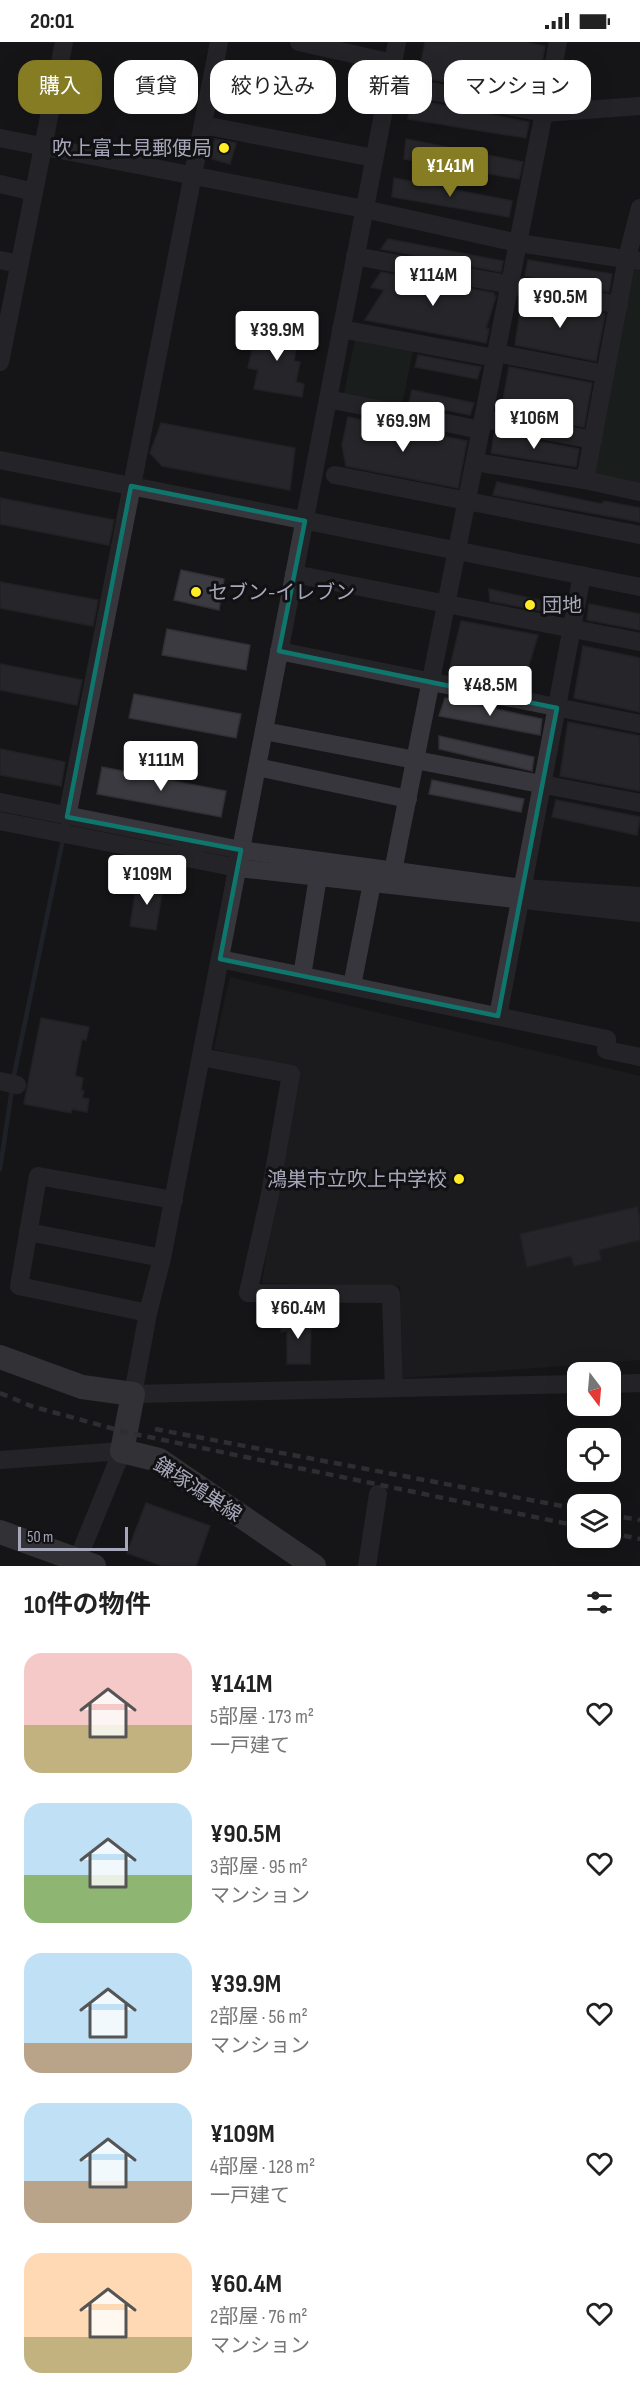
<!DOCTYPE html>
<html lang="ja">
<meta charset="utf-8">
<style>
:root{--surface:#fff;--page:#f6f6f6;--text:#222;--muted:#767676;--accent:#857c24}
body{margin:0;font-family:"Sofia Sans Condensed","Noto Sans JP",sans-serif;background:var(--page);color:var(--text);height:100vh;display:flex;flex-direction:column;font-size:22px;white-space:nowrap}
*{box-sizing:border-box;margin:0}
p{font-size:20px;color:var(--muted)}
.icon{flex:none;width:33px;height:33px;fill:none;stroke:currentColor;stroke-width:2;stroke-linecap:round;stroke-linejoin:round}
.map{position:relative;height:1524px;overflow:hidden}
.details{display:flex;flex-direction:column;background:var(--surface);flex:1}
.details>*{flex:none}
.top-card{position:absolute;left:18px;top:18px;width:604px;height:54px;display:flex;gap:12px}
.needle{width:39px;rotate:164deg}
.controls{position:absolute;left:567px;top:1320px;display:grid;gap:12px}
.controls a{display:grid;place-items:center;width:54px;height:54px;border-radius:12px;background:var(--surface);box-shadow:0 6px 24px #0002;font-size:30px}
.scale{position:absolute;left:18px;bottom:15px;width:110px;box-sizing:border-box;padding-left:6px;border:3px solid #a6a7b9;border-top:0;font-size:16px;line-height:21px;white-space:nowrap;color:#a6a7b9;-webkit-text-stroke:4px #111013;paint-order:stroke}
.price{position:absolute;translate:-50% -51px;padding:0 14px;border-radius:6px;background:#fff;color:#222;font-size:20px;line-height:39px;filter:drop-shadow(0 2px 3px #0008)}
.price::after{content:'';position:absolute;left:50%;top:36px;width:18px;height:14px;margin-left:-9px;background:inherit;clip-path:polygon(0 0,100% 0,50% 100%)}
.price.selected{background:var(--accent);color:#fff}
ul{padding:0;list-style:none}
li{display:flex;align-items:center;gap:18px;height:150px;padding:0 24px}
li span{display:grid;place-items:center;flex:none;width:168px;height:120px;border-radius:18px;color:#555}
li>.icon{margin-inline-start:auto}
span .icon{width:72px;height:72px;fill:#fffc;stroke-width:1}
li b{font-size:26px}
h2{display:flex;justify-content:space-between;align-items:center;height:72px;padding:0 24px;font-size:26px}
.pill{padding:0 21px;border-radius:18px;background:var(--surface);box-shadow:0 6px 24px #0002;font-size:21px;line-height:54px}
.pill.selected{background:var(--accent);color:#fff}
.status{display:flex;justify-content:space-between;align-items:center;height:42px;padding:0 30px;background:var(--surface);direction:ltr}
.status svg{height:16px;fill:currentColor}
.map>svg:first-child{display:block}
</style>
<div class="status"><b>20:01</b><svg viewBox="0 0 49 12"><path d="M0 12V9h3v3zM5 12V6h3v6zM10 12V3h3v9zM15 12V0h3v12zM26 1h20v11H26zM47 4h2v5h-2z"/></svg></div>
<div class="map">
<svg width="640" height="1524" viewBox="0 0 640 1524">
<rect width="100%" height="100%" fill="#161518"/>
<path fill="#222125" d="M230,935L640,1034V1318L403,1336L400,1244L262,1241L296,1026L214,1007Z"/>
<g fill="#1d2620">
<path d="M632,227L640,229V444L596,433L593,423Z"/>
<path d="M356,292L414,303L401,368L343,357Z"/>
</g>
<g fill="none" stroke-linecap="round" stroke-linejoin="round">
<g stroke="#2a303d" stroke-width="4.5">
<path d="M174,804L201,809"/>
<path d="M13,1038L63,797"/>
<path d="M0,1127L12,1047"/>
</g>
</g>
<g fill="#3a3a40" stroke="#302f34" stroke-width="1.5">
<path d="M425,0H524L545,4L535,57L418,35Z"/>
<path d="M411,57L529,80L526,96L408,77Z"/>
<path d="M215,97L236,101L230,122L209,116Z"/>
<path d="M406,97L523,120L519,137L404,117Z"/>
<path d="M394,136L512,159L509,175L392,155Z"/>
<path d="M388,197L503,219L501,230L381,207Z"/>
<path d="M528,218L612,232L609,250L525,234Z"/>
<path d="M381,230L494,251V254H496L486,286L489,287L486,301L365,278L384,248L371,245Z"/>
<path d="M522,256L605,272L596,319L515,303Z"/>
<path d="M265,283L299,289L294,319L300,320L296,340L304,342L302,355L254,347L258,328L248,326L255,294L263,295Z"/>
<path d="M418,313L481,325L477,337L415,325Z"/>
<path d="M509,325L592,341L584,385L501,369Z"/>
<path d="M412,348L474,361L470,373L409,361Z"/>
<path d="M348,375L467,399L458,446L346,424L342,403Z"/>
<path d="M161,381L295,406L290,448L162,424L150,411Z"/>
<path d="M497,391L579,407L576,425L491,411L494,393Z"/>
<path d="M497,440L602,462L604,459L640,466V480L493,453Z"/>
<path d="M0,456L114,478L109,503L0,482Z"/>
<path d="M181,528L224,537L219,568L174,558Z"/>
<path d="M0,540L98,558L93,584L0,566Z"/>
<path d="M489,547L565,564L563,573L490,559Z"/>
<path d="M589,562L640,572V588L587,578Z"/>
<path d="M461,579L538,593L522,646L449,629Z"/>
<path d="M167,587L250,603L246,628L162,613Z"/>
<path d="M583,604L640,616V670L574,656Z"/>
<path d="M0,622L82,638L77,663L0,648Z"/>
<path d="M134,652L241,672L236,696L129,676Z"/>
<path d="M445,656L542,677L540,693L439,674Z"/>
<path d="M568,680L640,694V749L560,734Z"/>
<path d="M439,694L534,715L532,729L439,707Z"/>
<path d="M0,707L65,720L61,744L0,733Z"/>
<path d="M102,725L226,749L221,775L97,752Z"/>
<path d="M432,738L524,757L521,770L429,752Z"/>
<path d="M556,758L640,775L637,793L552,775Z"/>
<path d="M137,840L163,844L156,888L130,884Z"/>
<path d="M41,976L89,985L86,998L82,997L75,1034L83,1036L81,1048L84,1049L82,1056L89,1057L87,1070L72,1067L71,1071L24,1062Z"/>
<path d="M637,1165L640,1176V1198L599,1208L601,1218L574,1224L571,1214L527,1225L520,1192Z"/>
<path d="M295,1274H306V1278H311L310,1322H287V1289L281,1290V1278H295Z"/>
<path d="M146,1461L210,1484L196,1524H163L127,1511Z"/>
</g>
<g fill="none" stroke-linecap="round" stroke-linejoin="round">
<g stroke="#37363d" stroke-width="18">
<path d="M299,0L393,21"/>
<path d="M397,0L162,1216L148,1271L133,1352L578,1342"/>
<path d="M389,41L544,71L640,64"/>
<path d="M203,83L374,116"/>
<path d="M0,96L364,167L518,201L640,219"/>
<path d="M0,142L34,150"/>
<path d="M355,214L619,263"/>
<path d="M0,218L19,222"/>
<path d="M341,287L495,316"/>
<path d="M496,311L605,332"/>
<path d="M0,320L64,0"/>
<path d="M328,357L481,388"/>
<path d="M483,377L593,398"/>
<path d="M0,418L640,545"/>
<path d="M475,420L585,438L640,450"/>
<path d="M335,433L640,493"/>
<path d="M585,438L627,216L640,166"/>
<path d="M294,532L640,600"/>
<path d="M279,609L640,682"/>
<path d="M264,689L640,761"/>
<path d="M257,725L408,757"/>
<path d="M0,760L241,808L523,846L640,854"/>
<path d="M67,775L219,0"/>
<path d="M0,779L238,826L640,871"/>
<path d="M393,829L558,0"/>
<path d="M220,917L607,997L606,1008L640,1015"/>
<path d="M302,934L318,835"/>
<path d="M352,944L372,841"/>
<path d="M498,974L582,533"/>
<path d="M201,1015L291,1032L270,1152L248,1251L391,1252L394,1346"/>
<path d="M0,1039L17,1043"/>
<path d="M28,1190L162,1216"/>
<path d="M148,1271L19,1244L38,1134L174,1158"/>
<path d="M610,1342L640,1341"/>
<path d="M0,1418L122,1409L75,1524"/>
<path d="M367,1524L378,1452"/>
</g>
<g stroke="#52525c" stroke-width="24">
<path d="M0,1315L82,1345L133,1352L122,1409L159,1418L314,1524"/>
<path d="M0,1490L94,1524"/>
</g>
<g stroke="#494952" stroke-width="4.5" stroke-dasharray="8 6" stroke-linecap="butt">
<path d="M0,1351L31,1364L125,1390L578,1484"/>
<path d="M155,1387L578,1467"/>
<path d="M610,1473L640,1478"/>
<path d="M610,1491L640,1497"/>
</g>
</g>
<path d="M0 0H640V1524H0ZM131,444L305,479L279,609L557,666L498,974L220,917L241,808L67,775Z" fill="#161518" fill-opacity=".55" fill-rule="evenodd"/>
<path fill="none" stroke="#0f766e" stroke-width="4.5" stroke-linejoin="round" d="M131,444L305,479L279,609L557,666L498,974L220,917L241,808L67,775Z"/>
<g fill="#ffeb26" stroke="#111013" stroke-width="2">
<circle cx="224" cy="106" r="6"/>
<circle cx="196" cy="550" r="6"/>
<circle cx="530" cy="563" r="6"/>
<circle cx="459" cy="1137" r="6"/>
</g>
<g text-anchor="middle" stroke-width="6" stroke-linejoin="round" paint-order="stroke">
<g font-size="20" fill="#a6a7b9" stroke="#111013" text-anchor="end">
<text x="212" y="113">吹上富士見郵便局</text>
<text x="208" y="557" text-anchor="start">セブン-イレブン</text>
<text x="542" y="570" text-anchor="start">団地</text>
<text x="447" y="1144">鴻巣市立吹上中学校</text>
</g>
<g font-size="20" fill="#a6a7b9" stroke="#111013">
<text transform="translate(198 1447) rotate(33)" y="7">鎌塚鴻巣線</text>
</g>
</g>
</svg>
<div class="controls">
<a><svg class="needle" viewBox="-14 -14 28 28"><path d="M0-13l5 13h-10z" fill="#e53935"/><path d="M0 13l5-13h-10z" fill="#767676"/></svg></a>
<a><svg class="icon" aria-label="locate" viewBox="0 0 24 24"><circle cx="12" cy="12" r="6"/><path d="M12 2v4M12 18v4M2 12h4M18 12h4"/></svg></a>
<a><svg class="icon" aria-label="layers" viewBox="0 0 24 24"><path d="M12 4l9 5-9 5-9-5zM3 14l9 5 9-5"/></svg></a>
</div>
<div class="scale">50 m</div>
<b class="price selected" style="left:450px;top:156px">¥141M</b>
<b class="price" style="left:433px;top:265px">¥114M</b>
<b class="price" style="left:560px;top:287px">¥90.5M</b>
<b class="price" style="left:277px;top:320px">¥39.9M</b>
<b class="price" style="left:534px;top:408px">¥106M</b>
<b class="price" style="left:403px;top:411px">¥69.9M</b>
<b class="price" style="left:490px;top:675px">¥48.5M</b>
<b class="price" style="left:161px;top:750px">¥111M</b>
<b class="price" style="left:147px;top:864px">¥109M</b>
<b class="price" style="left:298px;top:1298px">¥60.4M</b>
<div class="top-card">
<a class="pill selected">購入</a>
<a class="pill">賃貸</a>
<a class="pill">絞り込み</a>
<a class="pill">新着</a>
<a class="pill">マンション</a>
</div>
</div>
<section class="details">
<h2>10件の物件<svg class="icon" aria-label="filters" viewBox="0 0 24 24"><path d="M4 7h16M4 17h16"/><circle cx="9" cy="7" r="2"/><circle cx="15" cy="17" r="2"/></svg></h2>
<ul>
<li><span style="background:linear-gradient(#f6c9c9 60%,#c2b280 0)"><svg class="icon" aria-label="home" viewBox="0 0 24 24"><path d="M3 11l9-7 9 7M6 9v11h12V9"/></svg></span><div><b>¥141M</b><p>5部屋 · 173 m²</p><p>一戸建て</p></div><svg class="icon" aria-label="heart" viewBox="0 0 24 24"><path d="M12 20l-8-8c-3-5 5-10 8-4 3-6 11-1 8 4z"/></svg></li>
<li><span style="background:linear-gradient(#bfe0f5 60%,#8fb573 0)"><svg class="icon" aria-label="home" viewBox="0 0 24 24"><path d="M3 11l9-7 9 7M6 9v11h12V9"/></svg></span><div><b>¥90.5M</b><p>3部屋 · 95 m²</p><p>マンション</p></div><svg class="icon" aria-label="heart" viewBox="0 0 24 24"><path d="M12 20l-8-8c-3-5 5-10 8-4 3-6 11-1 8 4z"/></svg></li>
<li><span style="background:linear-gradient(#bfe0f5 75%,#b9a48a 0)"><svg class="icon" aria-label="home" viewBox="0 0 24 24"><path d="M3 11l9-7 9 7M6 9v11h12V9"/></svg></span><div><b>¥39.9M</b><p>2部屋 · 56 m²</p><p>マンション</p></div><svg class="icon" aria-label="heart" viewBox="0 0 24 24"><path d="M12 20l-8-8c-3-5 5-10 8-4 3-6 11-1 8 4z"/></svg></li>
<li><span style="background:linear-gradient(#bfe0f5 65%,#b9a48a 0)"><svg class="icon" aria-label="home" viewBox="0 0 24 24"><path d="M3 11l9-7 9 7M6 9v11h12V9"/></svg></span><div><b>¥109M</b><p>4部屋 · 128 m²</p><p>一戸建て</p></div><svg class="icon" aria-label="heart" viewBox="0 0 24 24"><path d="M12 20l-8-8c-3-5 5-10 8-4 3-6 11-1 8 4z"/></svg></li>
<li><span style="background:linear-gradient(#ffd9b3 70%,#c2b280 0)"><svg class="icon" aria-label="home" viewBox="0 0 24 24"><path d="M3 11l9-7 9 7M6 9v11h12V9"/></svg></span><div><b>¥60.4M</b><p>2部屋 · 76 m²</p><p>マンション</p></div><svg class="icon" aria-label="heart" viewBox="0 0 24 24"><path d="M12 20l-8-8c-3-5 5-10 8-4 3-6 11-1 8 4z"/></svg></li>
</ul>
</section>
